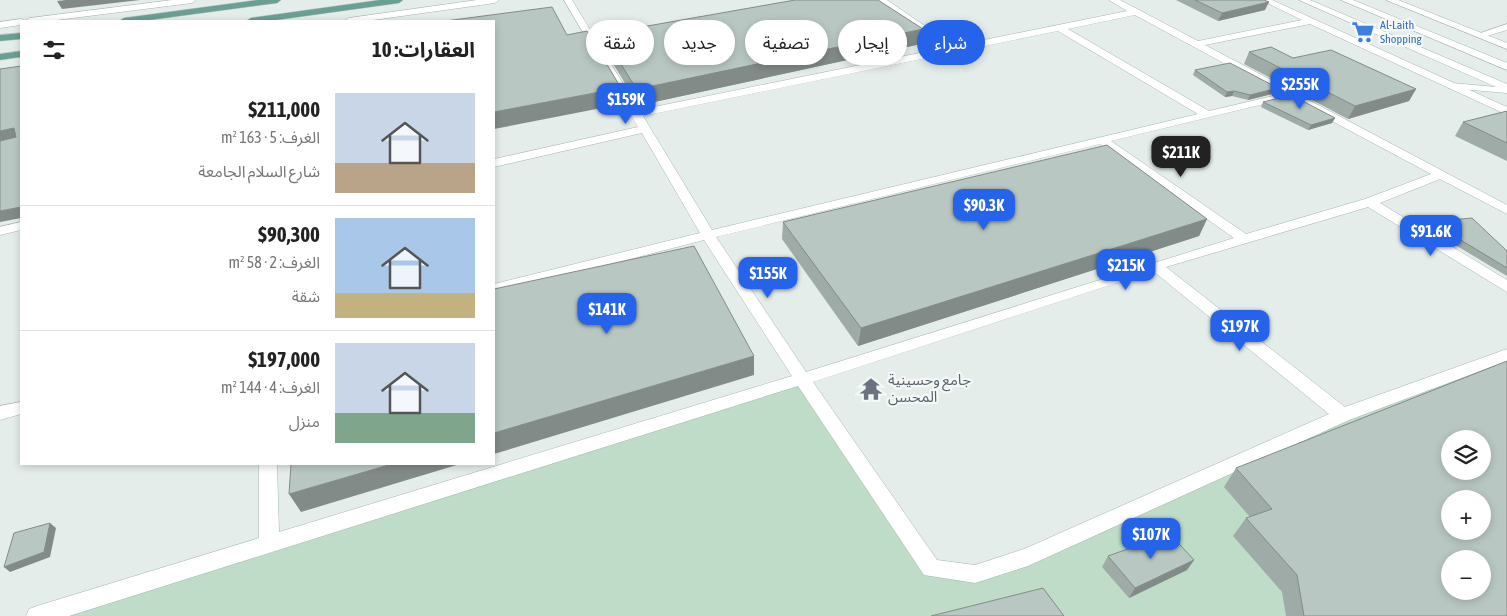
<!DOCTYPE html>
<html lang="ar">
<meta charset="utf-8">
<style>
:root{--surface:#fff;--page:#f2f2f2;--text:#222;--muted:#767676;--line:#e0e0e0;--accent:#2563eb}
body{margin:0;font-family:"Asap Condensed","Noto Sans Arabic",sans-serif;background:var(--page);color:var(--text);direction:rtl;height:100vh;display:flex;flex-direction:column;font-size:19px;white-space:nowrap}
*{box-sizing:border-box;margin:0}
p{font-size:16px;color:var(--muted)}
.icon{flex:none;width:28px;height:28px;fill:none;stroke:currentColor;stroke-width:2;stroke-linecap:round;stroke-linejoin:round}
.map{position:relative;flex:1;overflow:hidden;direction:ltr}
.drawer{position:absolute;left:20px;top:20px;width:475px;height:445px;display:flex;flex-direction:column;background:var(--surface);border-radius:0px;box-shadow:0 2px 8px #0003;direction:rtl}
.drawer>*{flex:none}
.banner{position:absolute;left:510px;top:20px;width:475px;height:45px;direction:rtl;display:flex;gap:10px}
.controls{position:absolute;left:1441px;top:430px;display:grid;gap:10px}
.controls a{display:grid;place-items:center;width:50px;height:50px;border-radius:50%;background:var(--surface);box-shadow:0 2px 8px #0003;font-size:25px}
.price{position:absolute;translate:-50% -42px;padding:0 11px;border-radius:10px;background:var(--accent);color:#fff;font-size:16px;line-height:32px;filter:drop-shadow(0 1px 2px #0008)}
.price::after{content:'';position:absolute;left:50%;top:30px;width:15px;height:11px;margin-left:-8px;background:inherit;clip-path:polygon(0 0,100% 0,50% 100%)}
.price.selected{background:#222;color:#fff}
ul{padding:0;list-style:none}
li{display:flex;align-items:center;gap:15px;height:125px;padding:0 20px}
li+li{border-top:1px solid var(--line)}
li span{display:grid;place-items:center;flex:none;width:140px;height:100px;border-radius:0px;color:#555}
li>.icon{margin-inline-start:auto}
span .icon{width:60px;height:60px;fill:#fffc;stroke-width:1}
li b{font-size:21px}
h2{display:flex;justify-content:space-between;align-items:center;height:60px;padding:0 20px;font-size:21px}
.tag{padding:0 18px;border-radius:22px;background:var(--surface);box-shadow:0 2px 8px #0003;font-size:18px;line-height:45px}
.tag.selected{background:var(--accent);color:#fff}
.map>svg:first-child{display:block}
</style>
<div class="map">
<svg width="1507" height="616" viewBox="0 0 1507 616">
<rect width="100%" height="100%" fill="#e4ede9"/>
<path fill="#bedcc7" fill-rule="evenodd" d="M1507,355V616H37L802,379L931,568L975,574L1343,415ZM1450,439H1482V471H1450ZM1450,499H1482V531H1450ZM1450,559H1482V591H1450Z"/>
<g fill="none" stroke-linecap="round" stroke-linejoin="round">
<defs>
<g id="minor">
<path d="M172,0H196L192,3L49,21H25L30,18Z"/>
<path d="M477,0H499L495,3L366,21H344L349,18Z"/>
<path d="M564,0H572L639,110L944,48L877,0H887L954,46L1127,11L1109,0H1120L1198,41L1302,20L1261,0H1272L1507,107V114L1503,113L1310,24L1205,45L1507,205V214L1440,179L1380,203L1507,280V292L1368,207L1166,267L1345,407L1507,349V361L1349,420L1028,566L975,583L924,575L798,386L69,616H26L29,609L37,606L259,538V464H277L279,532L792,376L704,240L494,294V284L700,233L642,133L494,167V159L638,127ZM1135,15L1281,94L1209,111L1068,29ZM1058,31L1198,114L712,230L643,116ZM1289,98L1431,174L1365,199L1246,234L1111,141ZM1100,144L1234,238L806,372L716,237ZM1153,271L1329,414L1024,549L975,565L937,560L813,382Z"/>
<path d="M21,19L25,21H21V25L0,28V22Z"/>
<path d="M1507,24V30L1480,38L1475,35Z"/>
<path d="M21,222V230L0,235V227Z"/>
<path d="M21,402V414L0,420V406Z"/>
</g>
<path id="tertiary" d="M1386,0H1398L1507,43V49Z"/>
<g id="secondary">
<path d="M1299,0H1310L1507,84V93L1448,88L1447,86L1452,83L1496,87Z"/>
<path d="M1341,0H1353L1507,63V70Z"/>
</g>
<g id="primary">
<path d="M258,0H281L277,3L142,21H119L124,18Z"/>
<path d="M380,0H403L399,3L269,21H246L251,18Z"/>
<path d="M21,33V39L0,41V35Z"/>
<path d="M21,51V57L0,60V54Z"/>
</g>
</defs>
<use href="#minor" stroke="#a7b5b0" stroke-width="1"/>
<use href="#tertiary" stroke="#a7b5b0" stroke-width="1"/>
<use href="#secondary" stroke="#a2b8b1" stroke-width="1"/>
<use href="#primary" stroke="#c2c9c7" stroke-width="1"/>
<use href="#minor" fill="#fff" fill-rule="evenodd"/>
<use href="#tertiary" fill="#fff" fill-rule="evenodd"/>
<use href="#secondary" fill="#fff" fill-rule="evenodd"/>
<use href="#primary" fill="#6aa094" fill-rule="evenodd"/>
</g>
<g fill="#9faba7">
<path d="M1176,0H1264L1265,10L1218,21Z"/>
<path d="M923,29L921,44L645,104L642,100L636,101L604,49L602,34Z"/>
<path d="M1249,52L1293,58L1416,89L1409,101L1348,119L1244,64Z"/>
<path d="M1195,70L1278,88L1276,93L1248,100L1232,96L1225,97L1193,75Z"/>
<path d="M1263,102L1335,118L1332,123L1308,130L1261,107Z"/>
<path d="M1507,111V161L1455,136L1463,122Z"/>
<path d="M1207,219L1199,236L858,346L782,239L783,222Z"/>
<path d="M1431,222L1507,251V276L1427,228Z"/>
<path d="M1236,468L1507,616H1286L1282,592L1233,536L1246,518L1250,517L1224,487Z"/>
<path d="M1108,556L1194,560L1187,570L1129,598L1102,567Z"/>
</g>
<g fill="#828b88">
<path d="M66,0H140L62,9L57,1Z"/>
<path d="M1269,2L1265,10L1218,21L1222,13Z"/>
<path d="M923,29L921,44L645,104L643,88Z"/>
<path d="M641,84L642,100L636,101L634,85Z"/>
<path d="M621,88L622,104L494,129V112Z"/>
<path d="M1278,88L1276,93L1248,100L1250,95Z"/>
<path d="M1416,89L1409,101L1348,119L1355,106Z"/>
<path d="M1234,91L1232,96L1225,97L1227,92Z"/>
<path d="M1335,118L1332,123L1308,130L1311,125Z"/>
<path d="M14,128L21,137L0,142V131Z"/>
<path d="M21,207V218L0,222V211Z"/>
<path d="M1207,219L1199,236L858,346L861,328Z"/>
<path d="M754,356V375L494,454V433Z"/>
<path d="M392,464H460L301,512L289,494Z"/>
<path d="M50,523L56,528L50,557L10,572L4,567Z"/>
<path d="M1194,560L1187,570L1129,598L1135,588Z"/>
</g>
<g fill="#b9c7c2" stroke="#828b88" fill-rule="evenodd">
<path d="M795,0H878L923,29L643,88L641,84L634,85L602,34Z"/>
<path d="M1195,0H1264L1269,2L1222,13Z"/>
<path d="M552,7L567,35L587,31L621,88L494,112V21H445Z"/>
<path d="M1271,47L1293,58L1331,50L1416,89L1355,106L1249,52Z"/>
<path d="M1230,63L1278,88L1250,95L1234,91L1227,92L1195,70Z"/>
<path d="M21,66V207L0,211V141L16,137L14,128L0,131V69Z"/>
<path d="M1291,95L1335,118L1311,125L1263,102Z"/>
<path d="M1507,111V143L1463,122Z"/>
<path d="M1107,145L1207,219L861,328L783,222Z"/>
<path d="M1472,218L1507,251V268L1431,222Z"/>
<path d="M694,246L754,356L494,433V289Z"/>
<path d="M1507,361V616H1304L1297,575L1246,518L1272,509L1236,468ZM1450,439H1482V471H1450ZM1450,499H1482V531H1450ZM1450,559H1482V591H1450Z"/>
<path d="M291,464H392L289,494Z"/>
<path d="M50,523L44,552L4,567L14,533Z"/>
<path d="M1170,534L1194,560L1135,588L1108,556Z"/>
<path d="M1043,588L1064,616H931Z"/>
</g>
<defs>
<symbol id="supermarket-bare" viewBox="-9 -9 18 18"><path d="M-6-5.5h2.5l.6 2H6L4.5 2H-2.5L-4.4-4H-6ZM-1.5 3.2a1.3 1.3 0 1 0 .1 0ZM3 3.2a1.3 1.3 0 1 0 .1 0Z" fill="#3f7fe0" stroke="#f4f9f7" stroke-width="2.5" paint-order="stroke"/></symbol>
<symbol id="temple-bare" viewBox="-9 -9 18 18"><path d="M0-6L5-2H3V0L6.5 2.5H4V6H1.5V3h-3V6H-4V2.5H-6.5L-3 0V-2H-5Z" fill="#6b7280" stroke="#f4f9f7" stroke-width="2.5" paint-order="stroke"/></symbol>
</defs>
<g fill-rule="evenodd">
<use href="#supermarket-bare" x="1347" y="16" width="32" height="32"/>
<use href="#temple-bare" x="855" y="373" width="32" height="32"/>
</g>
<g text-anchor="middle" stroke-width="4.5" stroke-linejoin="round" paint-order="stroke">
<g font-size="12" fill="#366cbe" stroke="#f4f9f7" text-anchor="start">
<text x="1380" y="29">Al-Laith<tspan x="1380" dy="14">Shopping</tspan></text>
</g>
<g font-size="15" fill="#5b616d" stroke="#f4f9f7" text-anchor="start">
<text x="888" y="385">جامع وحسينية<tspan x="888" dy="17">المحسن</tspan></text>
</g>
</g>
</svg>
<div class="controls">
<a><svg class="icon" aria-label="layers" viewBox="0 0 24 24"><path d="M12 4l9 5-9 5-9-5zM3 14l9 5 9-5"/></svg></a>
<a>+</a>
<a>−</a>
</div>
<b class="price" style="left:1300px;top:110px">$255K</b>
<b class="price" style="left:626px;top:125px">$159K</b>
<b class="price selected" style="left:1181px;top:178px">$211K</b>
<b class="price" style="left:984px;top:231px">$90.3K</b>
<b class="price" style="left:1431px;top:257px">$91.6K</b>
<b class="price" style="left:1126px;top:291px">$215K</b>
<b class="price" style="left:768px;top:299px">$155K</b>
<b class="price" style="left:607px;top:335px">$141K</b>
<b class="price" style="left:1240px;top:352px">$197K</b>
<b class="price" style="left:1151px;top:560px">$107K</b>
<div class="banner">
<a class="tag selected">شراء</a>
<a class="tag">إيجار</a>
<a class="tag">تصفية</a>
<a class="tag">جديد</a>
<a class="tag">شقة</a>
</div>
<section class="drawer">
<h2>العقارات: 10<svg class="icon" aria-label="filters" viewBox="0 0 24 24"><path d="M4 7h16M4 17h16"/><circle cx="9" cy="7" r="2"/><circle cx="15" cy="17" r="2"/></svg></h2>
<ul>
<li><span style="background:linear-gradient(#c9d6e8 70%,#b9a48a 0)"><svg class="icon" aria-label="home" viewBox="0 0 24 24"><path d="M3 11l9-7 9 7M6 9v11h12V9"/></svg></span><div><b>$211,000</b><p>الغرف: 5 · 163 m²</p><p>شارع السلام الجامعة</p></div></li>
<li><span style="background:linear-gradient(#a9c7e8 75%,#c2b280 0)"><svg class="icon" aria-label="home" viewBox="0 0 24 24"><path d="M3 11l9-7 9 7M6 9v11h12V9"/></svg></span><div><b>$90,300</b><p>الغرف: 2 · 58 m²</p><p>شقة</p></div></li>
<li><span style="background:linear-gradient(#c9d6e8 70%,#7fa58c 0)"><svg class="icon" aria-label="home" viewBox="0 0 24 24"><path d="M3 11l9-7 9 7M6 9v11h12V9"/></svg></span><div><b>$197,000</b><p>الغرف: 4 · 144 m²</p><p>منزل</p></div></li>
</ul>
</section>
</div>
